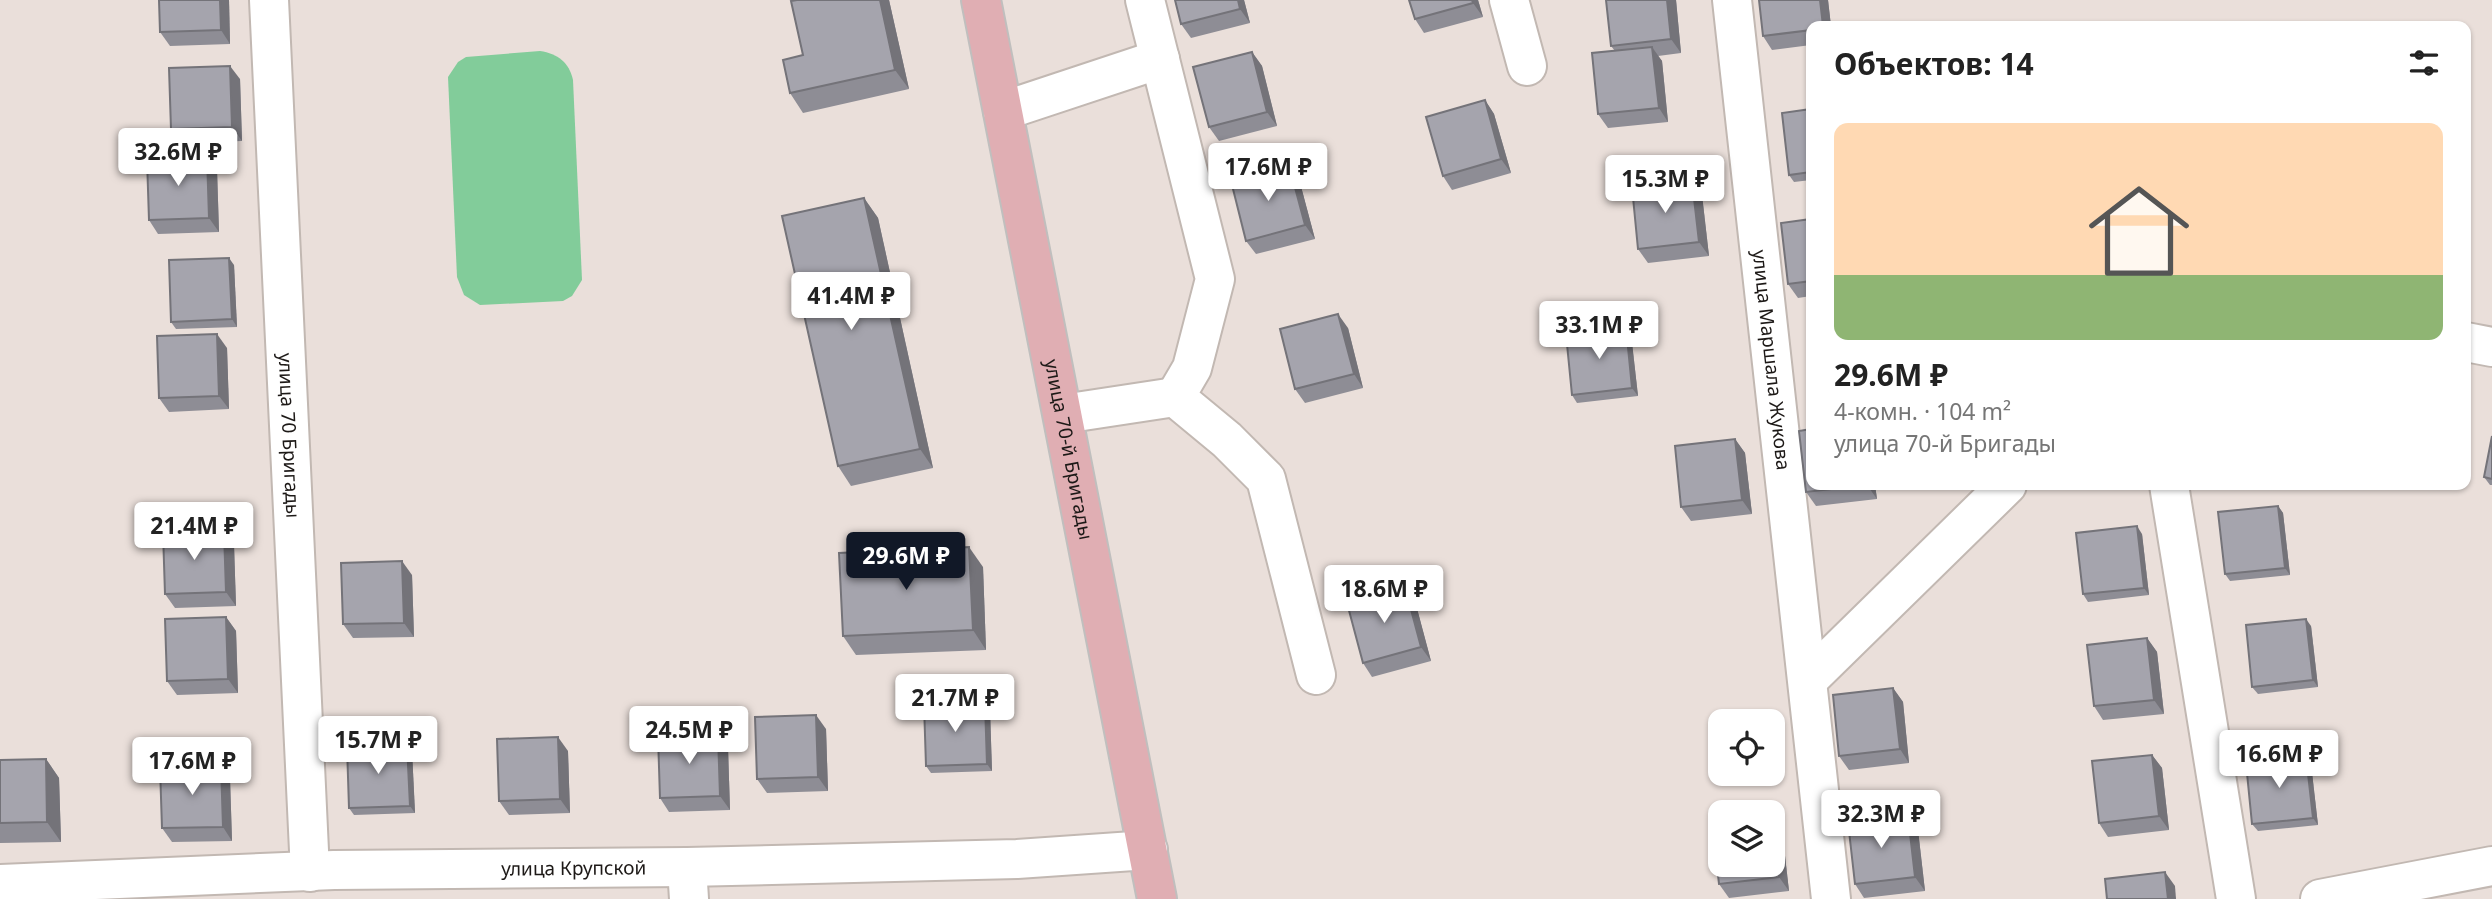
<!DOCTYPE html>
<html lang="ru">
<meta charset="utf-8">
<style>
:root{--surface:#fff;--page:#f6f6f6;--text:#222;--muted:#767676;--line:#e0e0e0;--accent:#111827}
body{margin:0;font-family:"Noto Sans",sans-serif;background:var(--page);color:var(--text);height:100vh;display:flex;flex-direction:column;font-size:26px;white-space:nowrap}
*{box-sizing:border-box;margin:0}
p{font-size:23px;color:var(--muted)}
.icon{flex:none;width:38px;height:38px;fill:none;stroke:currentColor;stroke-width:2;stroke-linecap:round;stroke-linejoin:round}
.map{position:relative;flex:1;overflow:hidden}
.sheet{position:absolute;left:1806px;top:21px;width:665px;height:469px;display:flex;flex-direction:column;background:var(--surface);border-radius:14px;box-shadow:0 2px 5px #0004}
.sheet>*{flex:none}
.controls{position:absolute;left:1708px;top:709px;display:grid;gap:14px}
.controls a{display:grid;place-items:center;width:77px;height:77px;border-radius:14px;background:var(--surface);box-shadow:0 2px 5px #0004;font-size:35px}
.price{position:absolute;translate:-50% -60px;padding:0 16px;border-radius:7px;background:#fff;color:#222;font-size:23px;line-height:46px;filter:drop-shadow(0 2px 4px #0008)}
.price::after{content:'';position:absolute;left:50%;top:42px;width:21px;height:16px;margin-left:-10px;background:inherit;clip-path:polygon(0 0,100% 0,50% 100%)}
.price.current{background:var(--accent);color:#fff}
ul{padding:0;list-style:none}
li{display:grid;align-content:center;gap:14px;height:371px;padding:0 28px}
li+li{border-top:2px solid var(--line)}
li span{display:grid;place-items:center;height:217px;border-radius:14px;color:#555}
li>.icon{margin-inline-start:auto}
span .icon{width:126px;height:126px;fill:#fffc;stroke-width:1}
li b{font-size:30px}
h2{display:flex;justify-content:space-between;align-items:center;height:84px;padding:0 28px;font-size:30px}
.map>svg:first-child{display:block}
</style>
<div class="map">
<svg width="2492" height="899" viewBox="0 0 2492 899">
<rect width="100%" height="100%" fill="#eadfda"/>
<path fill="#82cc9a" d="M540,51C558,54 569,62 573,80L582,280L572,296L563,301L480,305L464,295L457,277L448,77L458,62L466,57Z"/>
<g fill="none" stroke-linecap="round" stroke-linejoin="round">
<defs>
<g id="minor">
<path id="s1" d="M269,0L310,872"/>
<path d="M1145,0L1215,279L1192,368L1175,397L1227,440L1266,479L1316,675"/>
<path d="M1509,0L1527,66"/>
<path id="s2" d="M1732,0L1831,899"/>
<path d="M1003,111L1160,59"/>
<path d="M2466,342L2492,347"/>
<path d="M1063,414L1175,397"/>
<path d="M2169,485L2236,899"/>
<path d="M1808,680L2007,485"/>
<path d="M687,867L689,899"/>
<path id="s3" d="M0,884L334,870L687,867L1017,859L1148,850"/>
<path d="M2320,899L2492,866"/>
</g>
<g id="major">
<path id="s4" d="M981,0L1157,899"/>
</g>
</defs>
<use href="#minor" stroke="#c2b8b2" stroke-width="42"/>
<use href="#major" stroke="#c0bfbe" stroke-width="42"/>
<use href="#minor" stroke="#fff" stroke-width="38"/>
<use href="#major" stroke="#e0aeb3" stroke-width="38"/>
</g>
<g fill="#8e8d95">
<path d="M229,0L230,44L170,46L160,32Z"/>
<path d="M797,0H889L909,89L803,113L790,93L803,55Z"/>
<path d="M1175,0H1244L1250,23L1191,38L1181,24Z"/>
<path d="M1478,0L1483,17L1424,33L1415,19Z"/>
<path d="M1676,0L1681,53L1658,56L1662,61L1668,122L1608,128L1598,114L1615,51L1611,46Z"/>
<path d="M1828,0L1831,26H1811V45L1772,50L1763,36Z"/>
<path d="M1252,52L1262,66L1277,126L1219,141L1209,127Z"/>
<path d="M240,79L242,141L181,143L171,129Z"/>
<path d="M1485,100L1494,114L1511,173L1452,190L1443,176Z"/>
<path d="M1811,109V180L1794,182L1789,175Z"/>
<path d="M207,156L217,170L219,232L158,234L149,220Z"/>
<path d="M1289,165L1299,179L1315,239L1256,254L1246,241Z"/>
<path d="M1692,181L1702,195L1709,256L1648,263L1638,249Z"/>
<path d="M864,198L878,218L933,468L851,486L838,466Z"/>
<path d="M1811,219V296L1798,298L1788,284Z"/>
<path d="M234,265L237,327L176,329L171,322Z"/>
<path d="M1348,328L1363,388L1305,403L1295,389Z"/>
<path d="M1631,334L1638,396L1577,403L1572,395Z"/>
<path d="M227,348L229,409L169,412L159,398Z"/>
<path d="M2492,436V485H2490L2484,477Z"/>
<path d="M1735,439L1745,453L1752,514L1691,521L1681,507Z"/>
<path d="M1811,485H1875L1877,499L1816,506L1806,492Z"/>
<path d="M2278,506L2283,513L2290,575L2230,581L2225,574Z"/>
<path d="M224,531L234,545L236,606L175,608L165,594Z"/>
<path d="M2142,534L2149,595L2088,602L2083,594Z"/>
<path d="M983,567L986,650L856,655L843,636Z"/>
<path d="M412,575L414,637L353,638L343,624Z"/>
<path d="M1415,601L1431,661L1372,677L1363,663Z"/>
<path d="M226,617L236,631L238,693L177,695L167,681Z"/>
<path d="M2311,626L2318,687L2258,694L2252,687Z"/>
<path d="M2147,638L2157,652L2164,714L2103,720L2094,706Z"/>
<path d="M1893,688L1903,702L1909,763L1849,770L1839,756Z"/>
<path d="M990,710L992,771L931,773L926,766Z"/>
<path d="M826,729L828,791L767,793L757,779Z"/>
<path d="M718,734L728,748L730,810L669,812L660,798Z"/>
<path d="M412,751L415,813L354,815L349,808Z"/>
<path d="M568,751L570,813L509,815L499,801Z"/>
<path d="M2152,755L2162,768L2169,830L2108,837L2099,823Z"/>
<path d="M46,759L59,778L61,842L0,843V760Z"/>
<path d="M2311,764L2318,825L2258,831L2252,824Z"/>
<path d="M221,765L230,779L232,841L172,842L162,828Z"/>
<path d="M1782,830L1789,891L1729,898L1719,884Z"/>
<path d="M1918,830L1925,891L1864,898L1855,884Z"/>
</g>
<g fill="#747379">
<path d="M220,0H229L230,44L221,30Z"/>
<path d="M880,0H889L909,89L895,70Z"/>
<path d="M1238,0H1244L1250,23L1240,9Z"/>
<path d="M1472,0H1478L1483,17L1473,3Z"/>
<path d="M1667,0H1676L1681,53L1671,39Z"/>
<path d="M1820,0H1828L1831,26H1823Z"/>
<path d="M1652,47L1662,61L1668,122L1659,108Z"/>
<path d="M1252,52L1262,66L1277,126L1267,112Z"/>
<path d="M230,66L240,79L242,141L232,127Z"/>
<path d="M1485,100L1494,114L1511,173L1501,159Z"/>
<path d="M207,156L217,170L219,232L209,218Z"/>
<path d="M1289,165L1299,179L1315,239L1305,225Z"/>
<path d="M1692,181L1702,195L1709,256L1699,242Z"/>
<path d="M864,198L878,218L933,468L920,449Z"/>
<path d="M229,258L234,265L237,327L232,319Z"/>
<path d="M1338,314L1348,328L1363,388L1354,374Z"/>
<path d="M1626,327L1631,334L1638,396L1632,388Z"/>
<path d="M217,334L227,348L229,409L219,396Z"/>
<path d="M1735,439L1745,453L1752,514L1742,500Z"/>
<path d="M1867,485H1875L1877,499Z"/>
<path d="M2278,506L2283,513L2290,575L2285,568Z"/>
<path d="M2137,526L2142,534L2149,595L2144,588Z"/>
<path d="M224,531L234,545L236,606L226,592Z"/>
<path d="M969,547L983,567L986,650L973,630Z"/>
<path d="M402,561L412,575L414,637L404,623Z"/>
<path d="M1405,587L1415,601L1431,661L1421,647Z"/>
<path d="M226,617L236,631L238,693L228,679Z"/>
<path d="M2306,619L2311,626L2318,687L2313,680Z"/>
<path d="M2147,638L2157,652L2164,714L2154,700Z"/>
<path d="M1893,688L1903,702L1909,763L1900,749Z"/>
<path d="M985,703L990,710L992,771L987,764Z"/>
<path d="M816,715L826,729L828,791L818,777Z"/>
<path d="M718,734L728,748L730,810L720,796Z"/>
<path d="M558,737L568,751L570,813L560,799Z"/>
<path d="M407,744L412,751L415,813L410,806Z"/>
<path d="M2152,755L2162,768L2169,830L2159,816Z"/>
<path d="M2306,756L2311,764L2318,825L2313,818Z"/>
<path d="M46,759L59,778L61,842L47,822Z"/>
<path d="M221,765L230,779L232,841L223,827Z"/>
<path d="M1908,816L1918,830L1925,891L1915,877Z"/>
<path d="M1773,817L1782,830L1789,891L1779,877Z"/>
<path d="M2165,872L2175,886L2176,899H2168Z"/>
</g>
<g fill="#a5a4ad" stroke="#747379" stroke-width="2">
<path d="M159,0H220L221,30L160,32Z"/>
<path d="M797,0H880L895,70L790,93L783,60L803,55L791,1Z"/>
<path d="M1175,0H1238L1240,9L1181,24Z"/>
<path d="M1409,0H1472L1473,3L1415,19Z"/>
<path d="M1606,0H1667L1671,39L1611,46Z"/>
<path d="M1759,0H1820L1823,26H1811V30L1763,36Z"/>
<path d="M1652,47L1659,108L1598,114L1592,53Z"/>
<path d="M1252,52L1267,112L1209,127L1193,67Z"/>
<path d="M230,66L232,127L171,129L169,68Z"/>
<path d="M1485,100L1501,159L1443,176L1426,117Z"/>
<path d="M1811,109V172L1789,175L1782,113Z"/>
<path d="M207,156L209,218L149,220L147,159Z"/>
<path d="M1289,165L1305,225L1246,241L1231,181Z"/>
<path d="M1692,181L1699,242L1638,249L1632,187Z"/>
<path d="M864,198L920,449L838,466L782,216Z"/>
<path d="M1811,219V281L1788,284L1781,223Z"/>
<path d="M229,258L232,319L171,322L169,260Z"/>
<path d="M1338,314L1354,374L1295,389L1280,329Z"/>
<path d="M1626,327L1632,388L1572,395L1566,334Z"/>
<path d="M217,334L219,396L159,398L157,336Z"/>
<path d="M1811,429V485H1867L1806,492L1799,431Z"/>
<path d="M2492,436V479L2484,477Z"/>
<path d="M1735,439L1742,500L1681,507L1675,446Z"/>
<path d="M2278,506L2285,568L2225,574L2218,512Z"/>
<path d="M2137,526L2144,588L2083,594L2076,533Z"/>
<path d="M224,531L226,592L165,594L163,532Z"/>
<path d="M969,547L973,630L843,636L839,553Z"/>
<path d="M402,561L404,623L343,624L341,563Z"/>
<path d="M1405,587L1421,647L1363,663L1347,603Z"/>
<path d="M226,617L228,679L167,681L165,619Z"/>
<path d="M2306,619L2313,680L2252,687L2246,625Z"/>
<path d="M2147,638L2154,700L2094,706L2087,645Z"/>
<path d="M1893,688L1900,749L1839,756L1833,695Z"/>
<path d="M985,703L987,764L926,766L924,704Z"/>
<path d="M816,715L818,777L757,779L755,717Z"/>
<path d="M718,734L720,796L660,798L658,736Z"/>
<path d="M558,737L560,799L499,801L497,739Z"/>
<path d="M407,744L410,806L349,808L347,746Z"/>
<path d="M2152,755L2159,816L2099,823L2092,761Z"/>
<path d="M2306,756L2313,818L2252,824L2246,763Z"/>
<path d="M46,759L47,822L0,823V760Z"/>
<path d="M221,765L223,827L162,828L160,767Z"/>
<path d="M1908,816L1915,877L1855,884L1848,822Z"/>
<path d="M1720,821V864H1773V821L1779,877L1719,884L1712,822Z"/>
<path d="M2165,872L2168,899H2107L2105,879Z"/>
</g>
<g text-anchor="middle" stroke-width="5" stroke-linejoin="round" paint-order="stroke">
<g font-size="19" fill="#1d1917" stroke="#eadfda">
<text dy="7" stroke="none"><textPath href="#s2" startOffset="362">улица Маршала Жукова</textPath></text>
<text dy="7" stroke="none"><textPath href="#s1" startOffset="436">улица 70 Бригады</textPath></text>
<text dy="7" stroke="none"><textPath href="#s4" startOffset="458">улица 70-й Бригады</textPath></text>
<text dy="7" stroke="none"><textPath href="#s3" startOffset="574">улица Крупской</textPath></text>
</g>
</g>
</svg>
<div class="controls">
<a><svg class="icon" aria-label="locate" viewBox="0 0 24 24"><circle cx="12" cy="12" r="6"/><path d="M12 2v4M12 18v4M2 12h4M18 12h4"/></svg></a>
<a><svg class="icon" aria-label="layers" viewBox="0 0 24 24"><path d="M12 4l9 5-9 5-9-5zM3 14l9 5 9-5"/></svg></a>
</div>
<b class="price" style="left:178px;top:188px">32.6M ₽</b>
<b class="price" style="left:1268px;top:203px">17.6M ₽</b>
<b class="price" style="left:1665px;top:215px">15.3M ₽</b>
<b class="price" style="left:851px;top:332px">41.4M ₽</b>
<b class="price" style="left:1599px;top:361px">33.1M ₽</b>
<b class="price" style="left:194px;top:562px">21.4M ₽</b>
<b class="price current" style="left:906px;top:592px">29.6M ₽</b>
<b class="price" style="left:1384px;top:625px">18.6M ₽</b>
<b class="price" style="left:955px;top:734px">21.7M ₽</b>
<b class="price" style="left:689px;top:766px">24.5M ₽</b>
<b class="price" style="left:378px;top:776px">15.7M ₽</b>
<b class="price" style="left:2279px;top:790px">16.6M ₽</b>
<b class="price" style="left:192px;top:797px">17.6M ₽</b>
<b class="price" style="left:1881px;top:850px">32.3M ₽</b>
<section class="sheet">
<h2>Объектов: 14<svg class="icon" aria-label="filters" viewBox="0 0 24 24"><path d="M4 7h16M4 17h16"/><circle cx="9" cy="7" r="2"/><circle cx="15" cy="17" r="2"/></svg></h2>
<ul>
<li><span style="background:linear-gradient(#ffd9b3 70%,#8fb573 0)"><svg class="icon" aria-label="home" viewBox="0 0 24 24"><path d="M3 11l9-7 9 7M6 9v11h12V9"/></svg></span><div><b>29.6M ₽</b><p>4-комн. · 104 m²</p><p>улица 70-й Бригады</p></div></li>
</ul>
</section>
</div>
